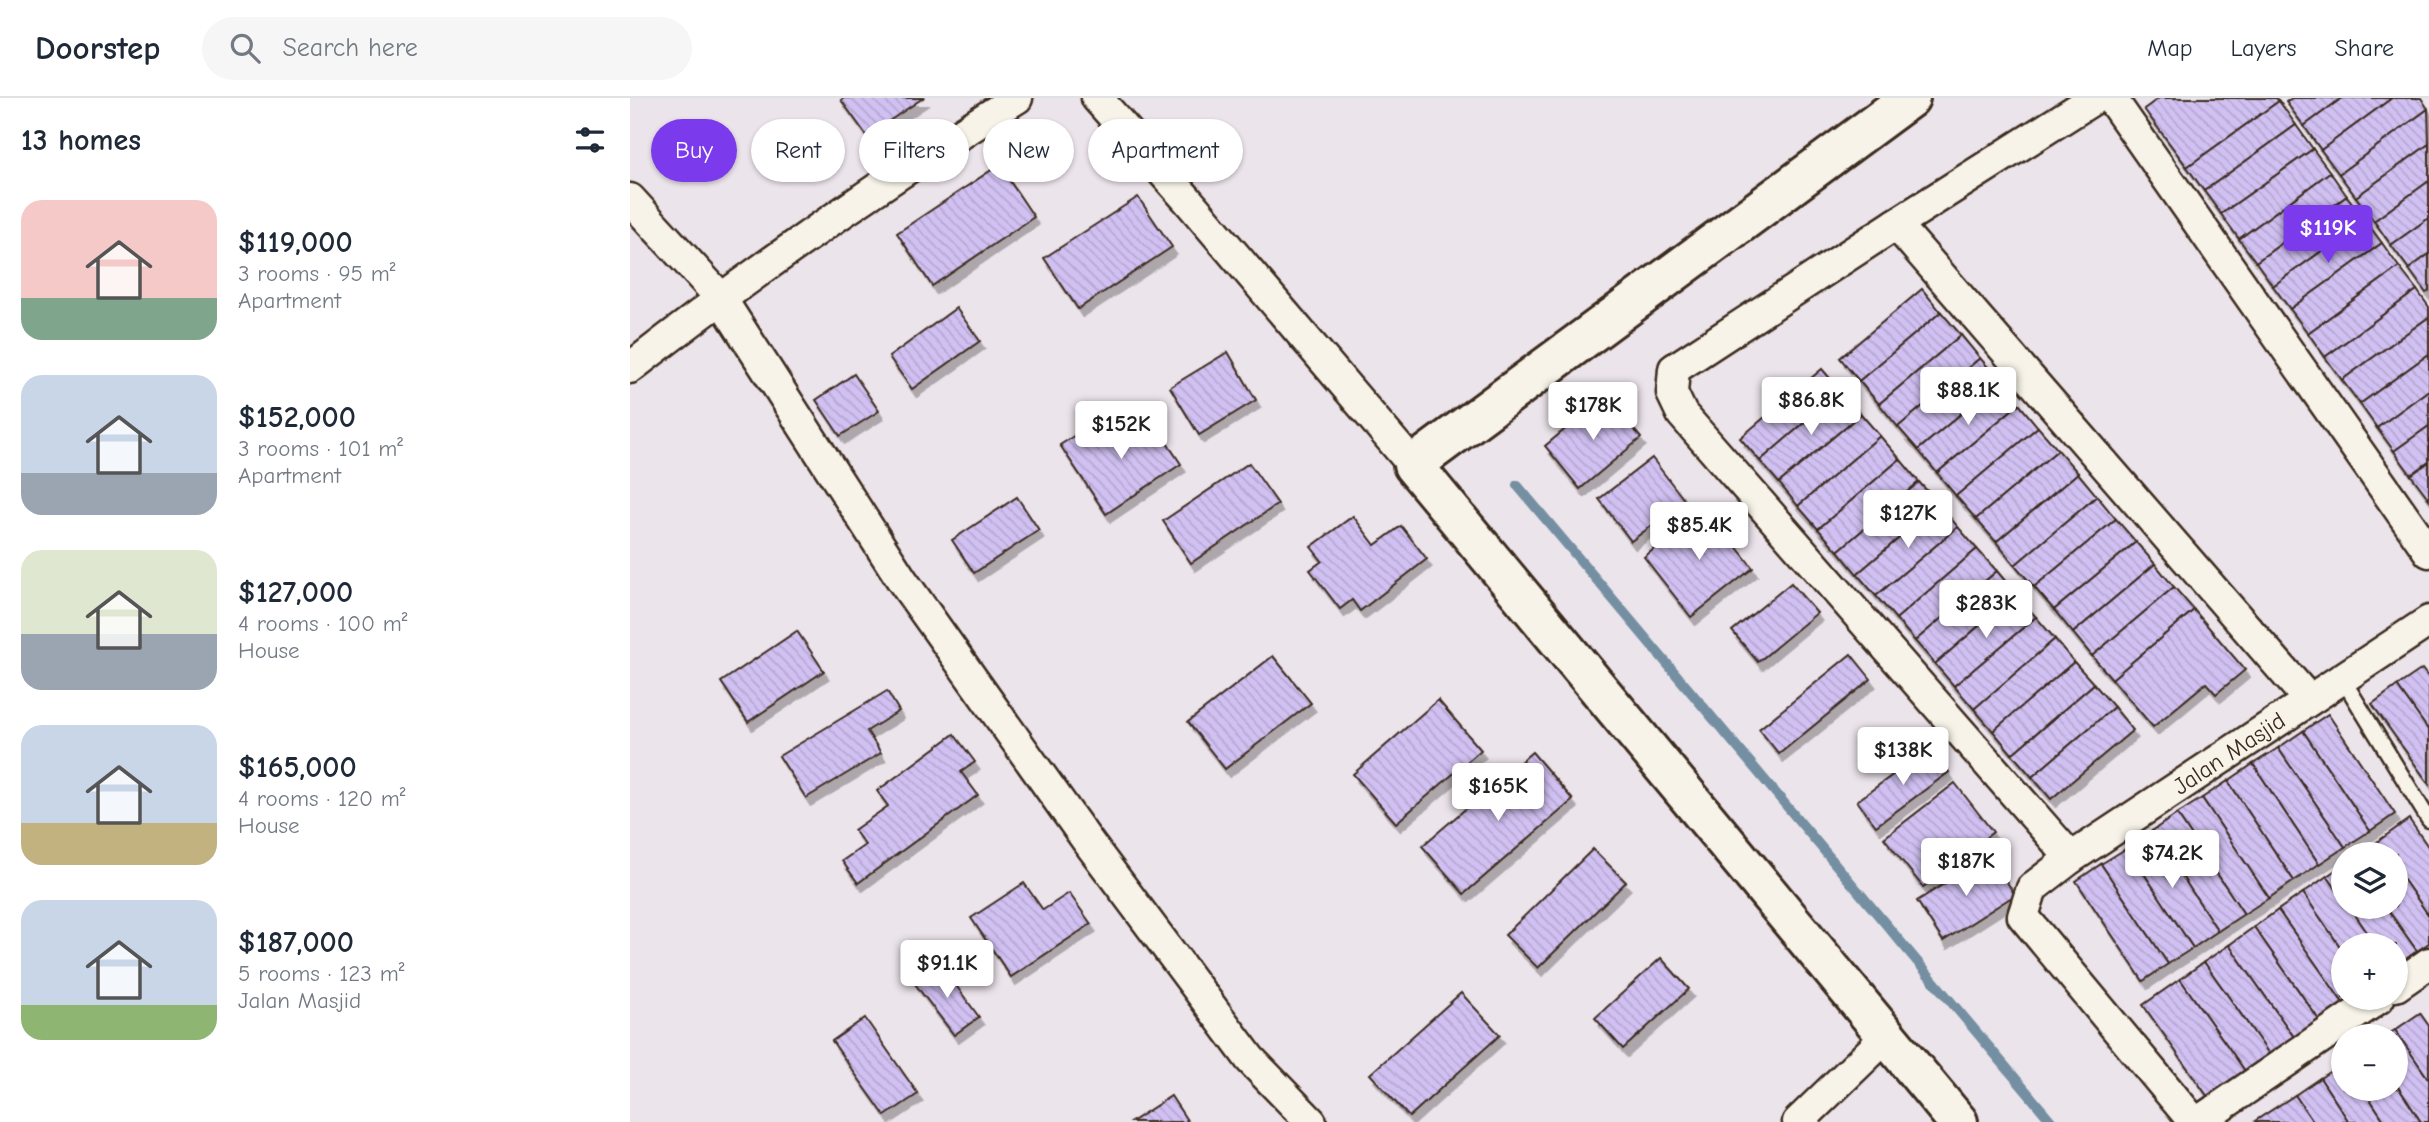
<!DOCTYPE html>
<meta charset="utf-8">
<style>
:root{--surface:#fff;--page:#f6f6f7;--text:#1f2937;--muted:#747a83;--line:#e0e1e3;--accent:#7c3aed}
body{margin:0;font-family:"Comic Neue",sans-serif;background:var(--page);color:var(--text);height:100vh;display:flex;flex-direction:column;font-size:26px;white-space:nowrap}
*{box-sizing:border-box;margin:0}
p{font-size:23px;color:var(--muted)}
.icon{flex:none;width:38px;height:38px;fill:none;stroke:currentColor;stroke-width:2;stroke-linecap:round;stroke-linejoin:round}
.map{position:relative;flex:1;overflow:hidden}
.side{display:flex;flex-direction:column;background:var(--surface);width:630px}
.side>*{flex:none}
.guide{position:absolute;left:21px;top:21px;width:665px;height:63px;display:flex;gap:14px}
.fabs{position:absolute;left:1701px;top:744px;display:grid;gap:14px}
.fabs a{display:grid;place-items:center;width:77px;height:77px;border-radius:50%;background:var(--surface);box-shadow:0 2px 5px #0004;font-size:35px}
.price{position:absolute;translate:-50% -60px;padding:0 16px;border-radius:7px;background:#fff;color:#222;font-size:23px;line-height:46px;filter:drop-shadow(0 2px 4px #0008)}
.price::after{content:'';position:absolute;left:50%;top:42px;width:21px;height:16px;margin-left:-10px;background:inherit;clip-path:polygon(0 0,100% 0,50% 100%)}
.price.current{background:var(--accent);color:#fff}
ul{padding:0;list-style:none}
li{display:flex;align-items:center;gap:21px;height:175px;padding:0 21px}
li span{display:grid;place-items:center;flex:none;width:196px;height:140px;border-radius:21px;color:#555}
li>.icon{margin-inline-start:auto}
span .icon{width:84px;height:84px;fill:#fffc;stroke-width:1}
li b{font-size:30px}
h2{display:flex;justify-content:space-between;align-items:center;height:84px;padding:0 21px;font-size:30px}
.pill{padding:0 24px;border-radius:32px;background:var(--surface);box-shadow:0 2px 5px #0004;font-size:24px;line-height:63px}
.pill.current{background:var(--accent);color:#fff}
header{display:flex;align-items:center;gap:42px;box-sizing:border-box;height:98px;padding:0 35px;background:var(--surface);border-bottom:2px solid var(--line)}
header strong{font-size:33px}
nav{display:flex;gap:38px;margin-inline-start:auto;font-size:24px}
.search{width:490px;height:63px;background:var(--page);display:flex;align-items:center;gap:18px;box-sizing:border-box;padding:0 24px;border-radius:38px;color:var(--muted);font-size:26px}
main{display:flex;flex:1;min-height:0}
.map>svg:first-child{display:block}
</style>
<header>
<strong>Doorstep</strong>
<div class="search"><svg class="icon" aria-label="search" viewBox="0 0 24 24"><circle cx="10" cy="10" r="6"/><path d="M15 15l6 6"/></svg>Search here</div>
<nav><a>Map</a><a>Layers</a><a>Share</a></nav>
</header>
<main>
<section class="side">
<h2>13 homes<svg class="icon" aria-label="filters" viewBox="0 0 24 24"><path d="M4 7h16M4 17h16"/><circle cx="9" cy="7" r="2"/><circle cx="15" cy="17" r="2"/></svg></h2>
<ul>
<li><span style="background:linear-gradient(#f6c9c9 70%,#7fa58c 0)"><svg class="icon" aria-label="home" viewBox="0 0 24 24"><path d="M3 11l9-7 9 7M6 9v11h12V9"/></svg></span><div><b>$119,000</b><p>3 rooms · 95 m²</p><p>Apartment</p></div></li>
<li><span style="background:linear-gradient(#c9d6e8 70%,#9aa5b1 0)"><svg class="icon" aria-label="home" viewBox="0 0 24 24"><path d="M3 11l9-7 9 7M6 9v11h12V9"/></svg></span><div><b>$152,000</b><p>3 rooms · 101 m²</p><p>Apartment</p></div></li>
<li><span style="background:linear-gradient(#dfe7d0 60%,#9aa5b1 0)"><svg class="icon" aria-label="home" viewBox="0 0 24 24"><path d="M3 11l9-7 9 7M6 9v11h12V9"/></svg></span><div><b>$127,000</b><p>4 rooms · 100 m²</p><p>House</p></div></li>
<li><span style="background:linear-gradient(#c9d6e8 70%,#c2b280 0)"><svg class="icon" aria-label="home" viewBox="0 0 24 24"><path d="M3 11l9-7 9 7M6 9v11h12V9"/></svg></span><div><b>$165,000</b><p>4 rooms · 120 m²</p><p>House</p></div></li>
<li><span style="background:linear-gradient(#c9d6e8 75%,#8fb573 0)"><svg class="icon" aria-label="home" viewBox="0 0 24 24"><path d="M3 11l9-7 9 7M6 9v11h12V9"/></svg></span><div><b>$187,000</b><p>5 rooms · 123 m²</p><p>Jalan Masjid</p></div></li>
</ul>
</section>
<div class="map">
<svg width="1799" height="1024" viewBox="0 0 1799 1024">
<defs>
<pattern id="building-back-hatch" width="6" height="6" patternUnits="userSpaceOnUse" patternTransform="scale(1.75)"><rect width="6" height="6" fill="#d1c1f3"/><path d="M-1 5l2 2M0 0l6 6M5-1l2 2" fill="none" stroke="#b4a6d0"/></pattern>
<filter id="shadow"><feDropShadow dx="4.5" dy="8" stdDeviation="0" flood-color="#0004"/></filter>
</defs>
<rect width="100%" height="100%" fill="#ece4eb"/>
<filter id="ink" filterUnits="userSpaceOnUse"><feTurbulence type="fractalNoise" baseFrequency=".0143" numOctaves="2"/><feDisplacementMap in="SourceGraphic" scale="14" xChannelSelector="R" yChannelSelector="G"/><feConvolveMatrix kernelMatrix="1 2 1 2 8 2 1 2 1" color-interpolation-filters="sRGB"/></filter>
<g filter="url(#ink)">
<g fill="none" stroke-linecap="round" stroke-linejoin="round">
<path stroke="#748fa2" stroke-width="10" d="M887,387L1422,1024"/>
</g>
<g fill="url(#building-back-hatch)" stroke="#3b2a1e" stroke-width="2" filter="url(#shadow)">
<path d="M214,0H293L237,38L211,2Z"/>
<path d="M1529,0H1646L1649,3L1557,69L1514,11Z"/>
<path d="M1662,0H1712L1674,28L1656,4Z"/>
<path d="M1712,0H1762L1691,52L1674,28Z"/>
<path d="M1762,0H1791L1798,11L1709,76L1691,52Z"/>
<path d="M1649,3L1666,27L1574,93L1557,69Z"/>
<path d="M1798,11L1799,46L1726,99L1709,76Z"/>
<path d="M1666,27L1683,51L1591,116L1574,93Z"/>
<path d="M1799,46V83L1744,123L1726,99Z"/>
<path d="M1683,51L1700,74L1609,141L1591,116Z"/>
<path d="M369,67L404,119L302,188L267,135Z"/>
<path d="M1700,74L1717,98L1626,164L1609,141Z"/>
<path d="M1799,83V120L1761,147L1744,123Z"/>
<path d="M1717,98L1735,122L1643,188L1626,164Z"/>
<path d="M508,99L542,149L448,211L414,160Z"/>
<path d="M1799,120V156L1779,171L1761,147Z"/>
<path d="M1735,122L1752,145L1660,211L1643,188Z"/>
<path d="M1752,145L1769,169L1678,235L1660,211Z"/>
<path d="M1799,156V193L1796,195L1779,171Z"/>
<path d="M1769,169L1787,192L1695,259L1678,235Z"/>
<path d="M1292,191L1311,214L1229,283L1210,260Z"/>
<path d="M1787,192L1799,209V219L1712,282L1695,259Z"/>
<path d="M326,210L350,243L282,291L259,259Z"/>
<path d="M1311,214L1331,237L1249,306L1229,283Z"/>
<path d="M1799,219V256L1730,306L1712,282Z"/>
<path d="M1331,237L1350,260L1268,329L1249,306Z"/>
<path d="M598,254L626,302L569,337L540,289Z"/>
<path d="M1799,256V292L1747,330L1730,306Z"/>
<path d="M1350,260L1370,283L1288,352L1268,329Z"/>
<path d="M1192,271L1211,293L1130,363L1110,340Z"/>
<path d="M224,276L249,313L210,338L186,302Z"/>
<path d="M1370,283L1389,306L1307,375L1288,352Z"/>
<path d="M1799,292V328L1764,353L1747,330Z"/>
<path d="M1211,293L1231,316L1149,385L1130,363Z"/>
<path d="M975,298L1011,340L950,391L915,348Z"/>
<path d="M1389,306L1408,329L1326,398L1307,375Z"/>
<path d="M517,315L551,366L476,416L430,347L461,327L472,344Z"/>
<path d="M1231,316L1250,338L1168,408L1149,385Z"/>
<path d="M1799,328V364L1781,377L1764,353Z"/>
<path d="M1408,329L1428,352L1346,421L1326,398Z"/>
<path d="M1250,338L1270,361L1188,431L1168,408Z"/>
<path d="M1428,352L1448,375L1366,444L1346,421Z"/>
<path d="M1022,360L1055,403L1001,443L969,401Z"/>
<path d="M1270,361L1289,384L1208,453L1188,431Z"/>
<path d="M1799,364V401L1781,377Z"/>
<path d="M619,365L648,406L561,465L533,423Z"/>
<path d="M1448,375L1467,398L1385,467L1366,444Z"/>
<path d="M1289,384L1309,406L1227,476L1208,453Z"/>
<path d="M1467,398L1486,421L1404,489L1385,467Z"/>
<path d="M387,399L409,432L344,475L322,442Z"/>
<path d="M1309,406L1328,429L1246,498L1227,476Z"/>
<path d="M1076,410L1123,470L1061,519L1014,459Z"/>
<path d="M723,418L745,447L771,428L797,461L730,513L722,502L710,511L680,472L692,463L681,449Z"/>
<path d="M1486,421L1506,444L1424,512L1404,489Z"/>
<path d="M1328,429L1347,451L1266,521L1246,498Z"/>
<path d="M1506,444L1525,466L1443,535L1424,512Z"/>
<path d="M1347,451L1367,473L1285,543L1266,521Z"/>
<path d="M1525,466L1544,489L1462,558L1443,535Z"/>
<path d="M1367,473L1386,496L1305,566L1285,543Z"/>
<path d="M1161,485L1187,515L1128,564L1102,533Z"/>
<path d="M1544,489L1564,512L1482,581L1462,558Z"/>
<path d="M1386,496L1406,519L1324,588L1305,566Z"/>
<path d="M1564,512L1615,572L1586,596L1576,585L1523,629L1482,581Z"/>
<path d="M1406,519L1425,541L1344,611L1324,588Z"/>
<path d="M167,533L194,573L118,624L91,584Z"/>
<path d="M1425,541L1444,564L1363,633L1344,611Z"/>
<path d="M1221,556L1241,581L1149,656L1129,631Z"/>
<path d="M643,558L681,605L595,671L558,624Z"/>
<path d="M1444,564L1464,586L1382,656L1363,633Z"/>
<path d="M1792,571L1799,580V633L1767,588Z"/>
<path d="M1464,586L1484,609L1402,679L1382,656Z"/>
<path d="M1767,588L1799,633V686L1742,606Z"/>
<path d="M257,593L269,613L237,633L251,655L176,700L149,658Z"/>
<path d="M808,602L851,652L766,725L723,676Z"/>
<path d="M1484,609L1503,632L1421,701L1402,679Z"/>
<path d="M1698,616L1765,716L1740,733L1673,633Z"/>
<path d="M1673,633L1740,733L1715,749L1648,650Z"/>
<path d="M324,636L345,664L331,674L348,697L228,785L212,763L235,747L224,732L258,708L247,693Z"/>
<path d="M1301,649L1319,674L1246,728L1227,703Z"/>
<path d="M1648,650L1715,749L1689,766L1623,666Z"/>
<path d="M902,654L943,702L834,796L792,748Z"/>
<path d="M1623,666L1689,766L1664,783L1598,683Z"/>
<path d="M1598,683L1664,783L1639,800L1572,700Z"/>
<path d="M1325,685L1363,734L1293,789L1254,740Z"/>
<path d="M1572,700L1639,800L1614,816L1547,716Z"/>
<path d="M1547,716L1614,816L1588,833L1522,733Z"/>
<path d="M1779,721L1799,750V818L1766,771V756H1755L1747,744Z"/>
<path d="M1522,733L1588,833L1563,850L1497,750Z"/>
<path d="M1747,744L1755,756H1729Z"/>
<path d="M1497,750L1563,850L1538,866L1471,766Z"/>
<path d="M963,751L996,784L908,870L875,837Z"/>
<path d="M1360,757L1385,797L1313,843L1287,803Z"/>
<path d="M1471,766L1538,866L1513,883L1446,783Z"/>
<path d="M1713,767V801L1697,778Z"/>
<path d="M1766,771L1799,818V845L1787,853L1755,808H1766Z"/>
<path d="M1697,778L1713,801V808H1719L1746,847H1713V853L1673,795Z"/>
<path d="M394,785L413,812L439,795L461,826L381,879L341,820Z"/>
<path d="M1673,795L1713,853V900H1721L1713,905L1648,812Z"/>
<path d="M1719,808H1755L1787,853L1766,868V847H1746Z"/>
<path d="M1648,812L1713,905L1689,922L1624,829Z"/>
<path d="M1624,829L1689,922L1664,939L1599,847Z"/>
<path d="M1599,847L1664,939L1639,956L1574,864Z"/>
<path d="M1031,860L1059,891L993,951L965,920Z"/>
<path d="M1574,864L1639,956L1615,973L1550,881Z"/>
<path d="M311,867L349,919L324,937L285,886Z"/>
<path d="M1550,881L1615,973L1578,999L1513,907Z"/>
<path d="M831,895L870,937L779,1019L740,976Z"/>
<path d="M1790,915L1799,928V982L1765,932Z"/>
<path d="M235,920L288,996L255,1018L202,943Z"/>
<path d="M1765,932L1799,982V1024H1791L1766,986V938H1755Z"/>
<path d="M1713,965V990H1733L1755,1024H1719L1690,980Z"/>
<path d="M1690,980L1719,1024H1683L1665,997Z"/>
<path d="M1766,986L1791,1024H1755L1733,990H1766Z"/>
<path d="M1665,997L1683,1024H1626L1625,1023Z"/>
<path d="M541,998L558,1024H501Z"/>
</g>
<g fill="none" stroke-linecap="round" stroke-linejoin="round">
<defs>
<path id="lane" d="M1712,580L1799,722"/>
<g id="street">
<path d="M467,0L556,100L783,367"/>
<path d="M1481,0L1799,454"/>
<path d="M0,101L90,199L272,482L456,741L620,961L681,1024"/>
<path d="M1266,126L1679,602"/>
<path d="M0,270C124,173 254,83 387,0"/>
<path d="M1441,760L1052,316L1042,295L1044,271L1266,126L1465,0"/>
<path d="M1766,888L1799,865"/>
<path d="M1168,1024L1257,938"/>
<path id="s1" d="M1564,1024L1393,818L1402,790L1441,760L1799,523"/>
<path d="M1568,1024L1749,900"/>
</g>
<path id="secondary" d="M1280,0L783,367L1328,1024"/>
</defs>
<use href="#lane" stroke="#3b2a1e" stroke-width="19"/>
<use href="#street" stroke="#3b2a1e" stroke-width="35"/>
<use href="#secondary" stroke="#3b2a1e" stroke-width="44"/>
<use href="#lane" stroke="#f7f3e8" stroke-width="14"/>
<use href="#street" stroke="#f7f3e8" stroke-width="30"/>
<use href="#secondary" stroke="#f7f3e8" stroke-width="38"/>
</g>
</g>
<g text-anchor="middle" stroke-width="7" stroke-linejoin="round" paint-order="stroke">
<g font-size="24" fill="#3b2a1e" stroke="#f7f3e8">
<text dy="8" stroke="none"><textPath href="#s1" startOffset="536">Jalan Masjid</textPath></text>
</g>
</g>
</svg>
<div class="fabs">
<a><svg class="icon" aria-label="layers" viewBox="0 0 24 24"><path d="M12 4l9 5-9 5-9-5zM3 14l9 5 9-5"/></svg></a>
<a>+</a>
<a>−</a>
</div>
<b class="price current" style="left:1698px;top:167px">$119K</b>
<b class="price" style="left:1338px;top:329px">$88.1K</b>
<b class="price" style="left:1181px;top:339px">$86.8K</b>
<b class="price" style="left:963px;top:344px">$178K</b>
<b class="price" style="left:491px;top:363px">$152K</b>
<b class="price" style="left:1278px;top:452px">$127K</b>
<b class="price" style="left:1069px;top:464px">$85.4K</b>
<b class="price" style="left:1356px;top:542px">$283K</b>
<b class="price" style="left:1273px;top:689px">$138K</b>
<b class="price" style="left:868px;top:725px">$165K</b>
<b class="price" style="left:1542px;top:792px">$74.2K</b>
<b class="price" style="left:1336px;top:800px">$187K</b>
<b class="price" style="left:317px;top:902px">$91.1K</b>
<div class="guide">
<a class="pill current">Buy</a>
<a class="pill">Rent</a>
<a class="pill">Filters</a>
<a class="pill">New</a>
<a class="pill">Apartment</a>
</div>
</div>
</main>
